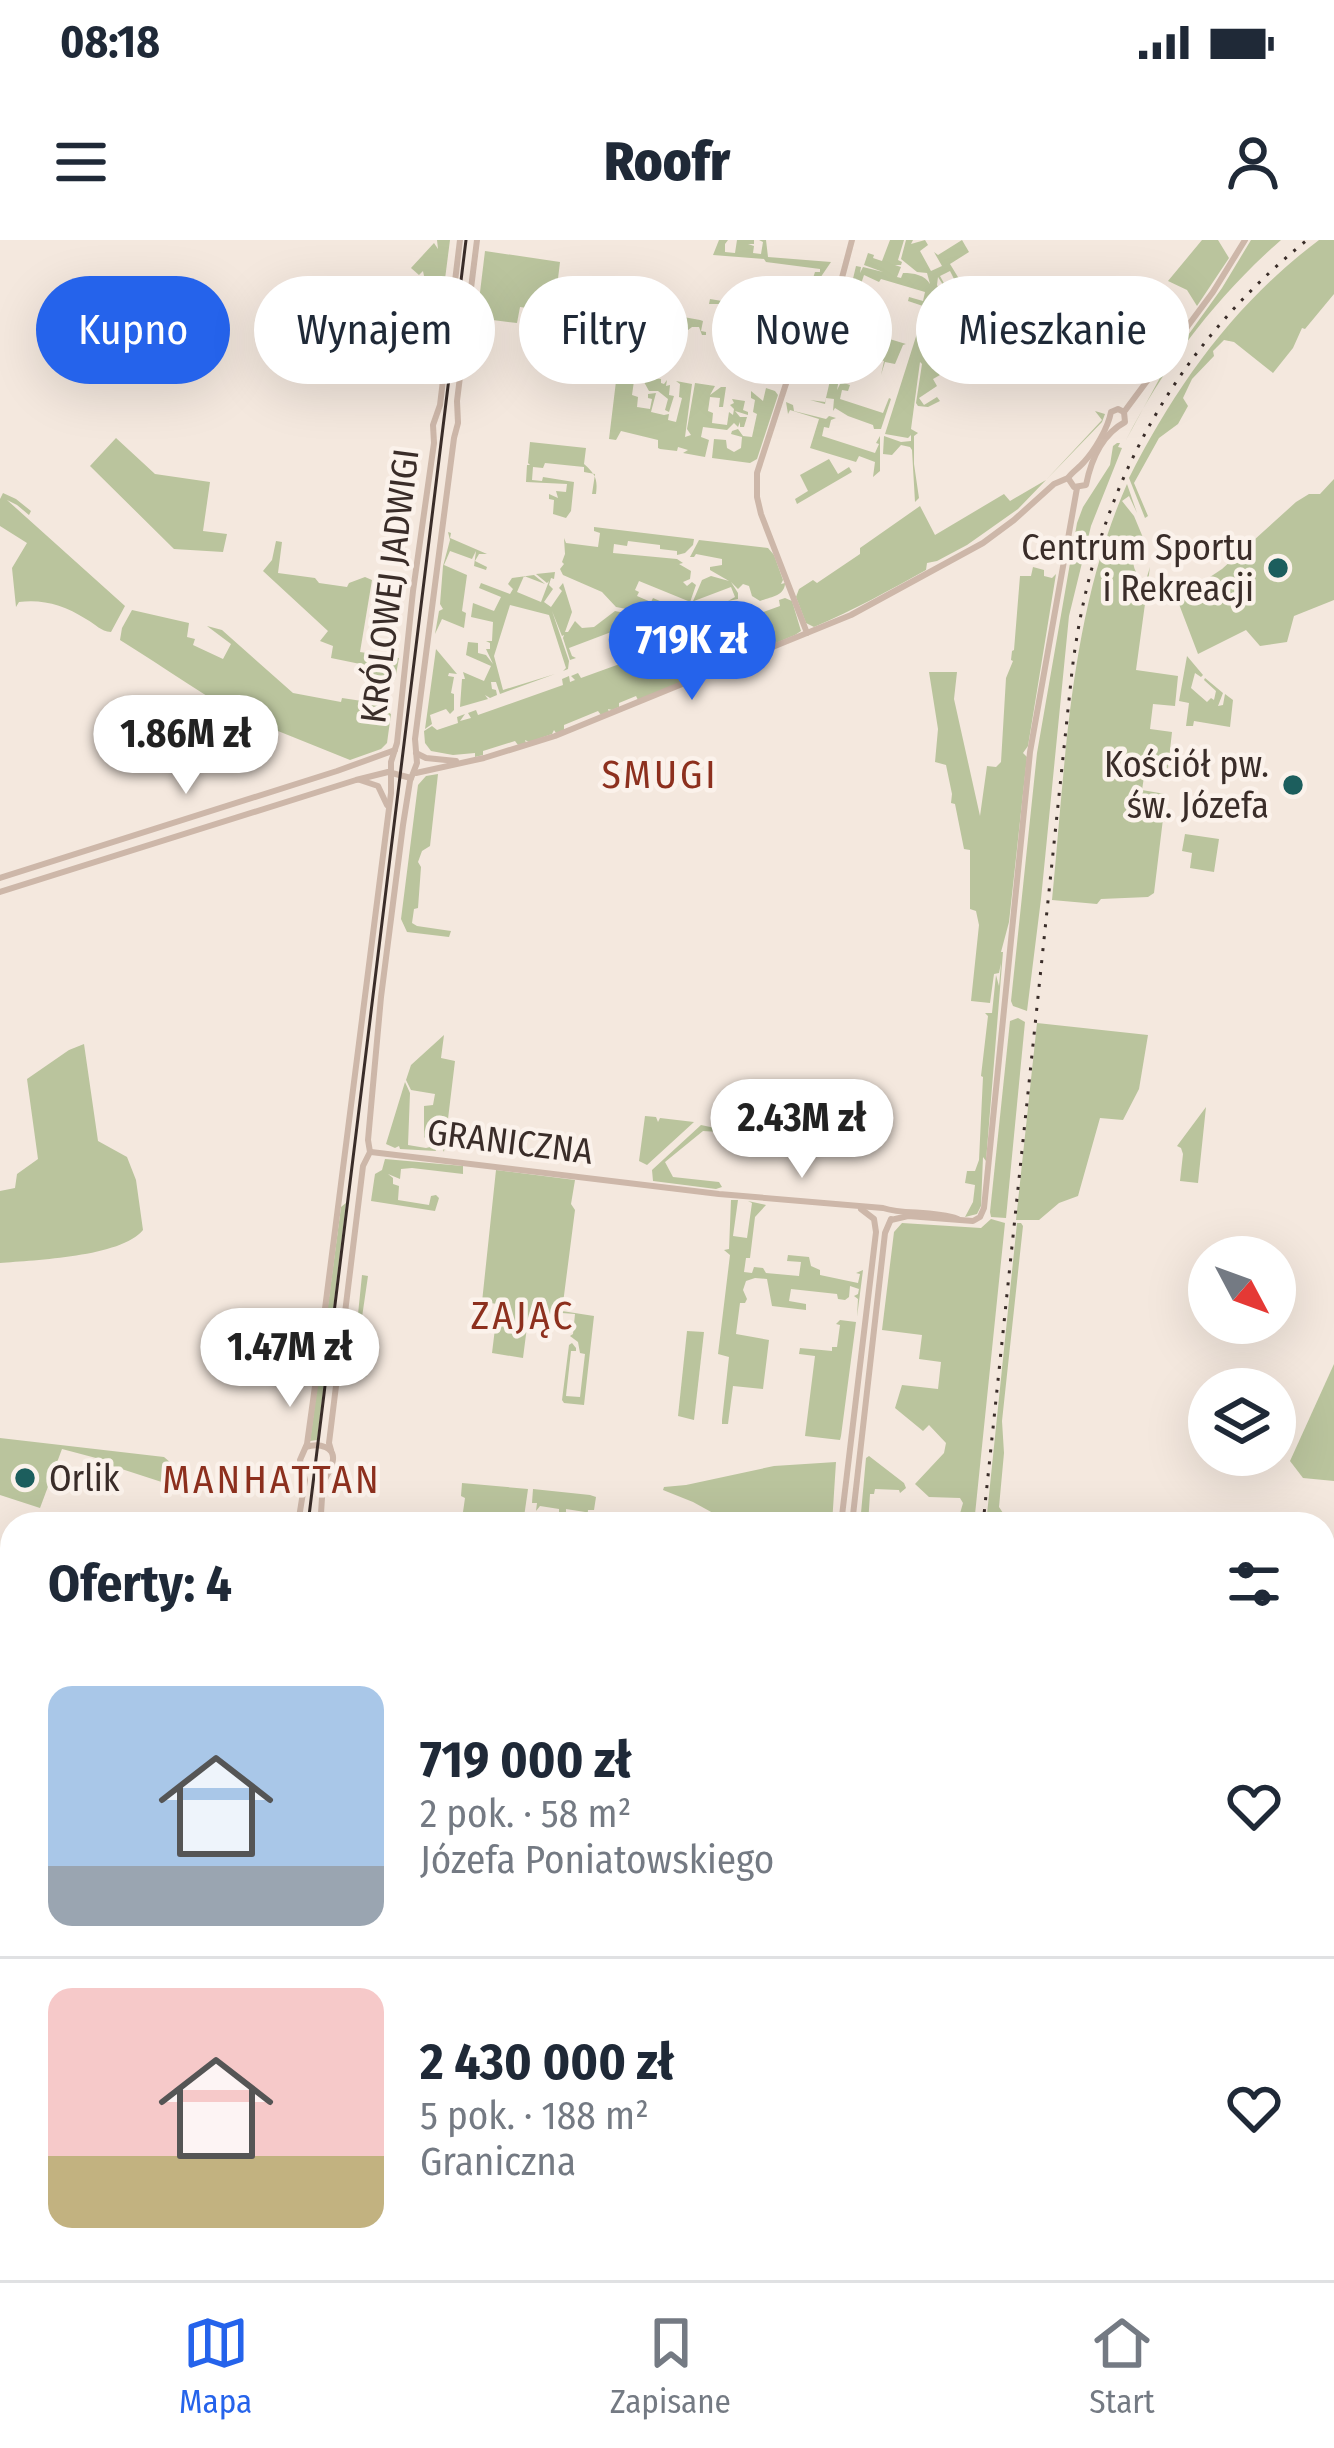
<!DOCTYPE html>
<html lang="pl">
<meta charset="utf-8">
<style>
:root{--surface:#fff;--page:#f6f6f7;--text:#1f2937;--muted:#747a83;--line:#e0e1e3;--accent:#2563eb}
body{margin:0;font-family:"Fira Sans Condensed",sans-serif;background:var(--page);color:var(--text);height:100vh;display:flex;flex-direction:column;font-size:45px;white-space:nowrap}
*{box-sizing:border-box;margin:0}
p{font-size:39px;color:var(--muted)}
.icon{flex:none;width:66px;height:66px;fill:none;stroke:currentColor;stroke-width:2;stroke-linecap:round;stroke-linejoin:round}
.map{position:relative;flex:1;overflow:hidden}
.drawer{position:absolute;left:0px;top:1272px;width:1335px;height:768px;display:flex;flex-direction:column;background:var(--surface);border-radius:36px 36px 0 0;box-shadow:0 12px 48px #0002}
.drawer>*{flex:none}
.banner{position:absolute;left:36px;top:36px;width:1263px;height:108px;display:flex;gap:24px}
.needle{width:78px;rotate:131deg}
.buttons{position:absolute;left:1188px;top:996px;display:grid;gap:24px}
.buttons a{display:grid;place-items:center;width:108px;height:108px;border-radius:50%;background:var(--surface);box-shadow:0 12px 48px #0002;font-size:60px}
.price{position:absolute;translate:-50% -102px;padding:0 27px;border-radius:42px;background:#fff;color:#222;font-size:39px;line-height:78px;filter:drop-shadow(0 3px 6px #0008)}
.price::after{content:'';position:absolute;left:50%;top:72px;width:36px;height:27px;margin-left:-18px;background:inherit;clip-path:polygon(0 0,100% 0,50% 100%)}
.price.selected{background:var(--accent);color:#fff}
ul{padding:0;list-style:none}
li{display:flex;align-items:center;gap:36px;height:300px;padding:0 48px}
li+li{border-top:3px solid var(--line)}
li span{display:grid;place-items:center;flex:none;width:336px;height:240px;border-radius:24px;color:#555}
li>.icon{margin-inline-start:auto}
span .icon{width:144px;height:144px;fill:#fffc;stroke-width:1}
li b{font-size:51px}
h2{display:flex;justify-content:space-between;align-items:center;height:144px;padding:0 48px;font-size:51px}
.tag{padding:0 42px;border-radius:54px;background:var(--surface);box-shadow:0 12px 48px #0002;font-size:42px;line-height:108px}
.tag.selected{background:var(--accent);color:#fff}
.status{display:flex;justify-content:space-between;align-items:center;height:84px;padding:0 60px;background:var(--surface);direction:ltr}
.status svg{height:33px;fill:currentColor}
header{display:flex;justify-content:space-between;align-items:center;height:156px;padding:0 48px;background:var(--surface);font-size:54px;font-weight:800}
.tab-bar{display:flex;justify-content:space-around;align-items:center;height:168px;border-top:3px solid var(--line);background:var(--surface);font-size:33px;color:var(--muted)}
.tab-bar a{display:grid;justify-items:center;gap:6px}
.tab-bar .selected{color:var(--accent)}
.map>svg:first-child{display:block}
</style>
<div class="status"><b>08:18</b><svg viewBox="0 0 49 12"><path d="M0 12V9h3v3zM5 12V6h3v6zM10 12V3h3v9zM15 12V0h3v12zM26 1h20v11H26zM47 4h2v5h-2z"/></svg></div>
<header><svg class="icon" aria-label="menu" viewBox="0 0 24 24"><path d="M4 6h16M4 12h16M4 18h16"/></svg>Roofr<svg class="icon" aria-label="person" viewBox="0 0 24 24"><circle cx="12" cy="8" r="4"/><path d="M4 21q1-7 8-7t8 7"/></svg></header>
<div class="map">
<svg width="1334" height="2040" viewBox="0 0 1334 2040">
<rect width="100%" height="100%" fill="#f4e8de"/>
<g fill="#bac49d">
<path d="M437,0H450L445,39L424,36L423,31L419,35L411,28L434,3L438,9Z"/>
<path d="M719,0H728L725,4V12L735,13L737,0H754V4H748L754,6L753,13L761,14L763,2L759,0H766L768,17L831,22L814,47L811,44L815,32H820V29L766,22L764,19L713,15Z"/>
<path d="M890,0H904L898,20L902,22L901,25H895L901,27L897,37L901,38L903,33C914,33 925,35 930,44L927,33L917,32L901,19L906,0H913L911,4L925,0L928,5L920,11L931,31L942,26L934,12L938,15L962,0L969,12L950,24L961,42L957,40L954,42L956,45L952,43L949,48L947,44L954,39L950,31L940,36L956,65L938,37L937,45L949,69L940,54L930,59L937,73L936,80L944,86L920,82H928L932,67L928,65L929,61L923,66L908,61L909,57L923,61L925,52L881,39L879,42L864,35L861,44L864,46V50L868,48L866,54L851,47L856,26L861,27L860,33L863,27L883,32L864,25L868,13L874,15L873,18L882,21Z"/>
<path d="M1202,0H1218L1229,18L1197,66L1187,50L1168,41Z"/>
<path d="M1251,0H1281C1217,56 1165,124 1126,200L1168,123L1222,48Z"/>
<path d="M1319,0H1334V54L1305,89L1302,88L1293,108L1273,133L1234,102L1224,100L1213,111L1214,116L1192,139L1183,158L1188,166L1178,184L1159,198L1134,243L1148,276L1145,278L1129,238C1176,145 1235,63 1319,0Z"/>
<path d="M485,11L560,22L554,72L520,67L517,83L485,79L481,103L474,102Z"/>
<path d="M737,45L743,46L739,75L741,76L737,77L734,112H720L725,64H709L710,59L728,62L731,65L734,47Z"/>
<path d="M661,59L673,61L672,69H663L662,78L676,80L678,76L700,80L703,81L701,91L706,92V95H702L699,87H692L688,90L684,89L685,85L681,86L680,93L674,91L682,95L681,99L666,102L665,107H662L663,99L668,100L669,98L663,97V91H653L651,105L656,106L655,117L670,119L662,126L646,125L669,130L640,126L637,124L642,123L637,122L638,113L655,87L672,89L658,84Z"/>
<path d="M920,84L925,89L922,84L933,86V91L925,89L921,110L927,91L940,107L936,110L932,106L925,111L940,135L933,139L937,146L919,158L924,165L937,157L940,161L928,167L918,166L916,163L922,124L920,122L911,189L918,193L914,196V224L919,258L915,262L912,210L910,207L901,205L892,215L883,214L884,196L901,202L911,201V195L908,198L885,194Z"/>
<path d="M850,87L906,104L903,105L895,124L885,122L881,135L884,121L851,111L848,119L853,121L852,125L841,122H846L849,110L846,109L848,102L853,104L857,93L850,90Z"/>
<path d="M799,120L840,134L837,150L841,142L850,145L848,151L842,150L840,159L883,173L889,158L891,159L881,189H874L873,185L848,176L835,168L833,171L834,159L826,158L825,164L810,160L825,162L832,132Z"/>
<path d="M617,133L661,139V143L664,144L667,140L666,146L670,145L669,155L674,156L669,172L665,170L668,159L658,151H649L644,142L634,141L632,155L638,157L637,167L650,169L652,159L648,158V154L656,153L651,172L664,175L669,174L668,180L676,182L682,158L679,157L680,144L676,141L692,144L685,197L691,195L687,189L695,143L715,146L710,155L721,147H726L723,167H719L720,158L710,157L708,171L713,173L712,183L727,185L729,172L733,175L734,169L730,165L734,163L732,159L745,161L743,170L748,172V175L735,171L740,177H747L744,187H740V182L738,187L734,183L727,190L703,187L701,197L709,200L705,217L683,213L688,210L678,207L677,211L660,209L658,208V200L621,191L616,200L609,199Z"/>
<path d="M766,148L775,151L778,155L757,219L750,223L712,218L714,199L726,200L727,208L734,212L741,208L742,197L731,194L732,191L738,189L743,196L752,197L757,174L753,172L755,160L751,158V151L763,161Z"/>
<path d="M786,162L793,165L794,171L826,179L829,176L836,178L831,180L829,188L824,187L822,196L875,213L879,204L876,203L880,196V231L873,237L875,222L859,216L856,222L810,208L819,179L790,170L788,174Z"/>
<path d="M1095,171L1105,174L1102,182L1018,269L967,305L937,321L927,323L926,330C890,350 854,370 814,387L806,383L796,357L799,349L813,340L817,343L860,314V308L920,266L935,295L1004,254L1010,261L1046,240L1102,180Z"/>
<path d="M116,198L155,234L210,242L203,291L227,294L223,312L174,309L90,226Z"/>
<path d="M530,202L586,208L584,224C595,234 598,238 596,254H592L595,234L584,232V227L545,223L543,228L533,227L532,240L542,241L543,237L574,242L571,271L566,278L553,274L554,260L549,259V254L558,258L556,251L566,252L567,244L526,242L527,225H530L528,223Z"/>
<path d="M1117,203H1120L1118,207L1122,208L1091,286L1069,376L1041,659L1027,771L1013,766L1011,761L1037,513L1077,283L1083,267L1110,225L1113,206Z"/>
<path d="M829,219L838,234L849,227L852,232L797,264L795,259L808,251L800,235Z"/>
<path d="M1334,239V360L1294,376L1287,402L1260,406L1246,390L1198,414L1177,359L1222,329L1296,262L1309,254H1320Z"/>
<path d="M1127,244L1137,273L1129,256L1122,261L1134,276L1144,300C1133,315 1128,325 1142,340H1146L1150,327L1136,430L1178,436L1175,466L1153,464L1150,489L1172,492L1168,528L1146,524L1142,550L1165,554L1164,562L1162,564L1160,577L1163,579L1154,653L1148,657L1101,659L1097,664L1052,660C1066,519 1069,376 1127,244Z"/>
<path d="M3,253L16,259L31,271L29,275L17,265L7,260L125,366L111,392C100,391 97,385 86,379C64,365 43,359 19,362L16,367L12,328L27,303L0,286V259Z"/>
<path d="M594,287L694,299L693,305L685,313L677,315V311L660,309V305L628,301L627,306L614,304L613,313L677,319L683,323L679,324L691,331L690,339L683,342L687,346L692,342L696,345L686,374L677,370H685L688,361L639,341L635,350L639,352L637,356L651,362L653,358L662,362L658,365L686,377L653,389L651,383L658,381L656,372H652L649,376L642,372L616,367L602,352L563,335L560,329L564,324L562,322L565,314L564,298L566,303L598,307L600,293L594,291Z"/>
<path d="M448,292L451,293L450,298L487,314H479L475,321L487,327L486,330L474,326L476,311L472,319L450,311L444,325L467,335L462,371L466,373L464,388L442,379L435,394L439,371L443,369L440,364L443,326L450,300Z"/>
<path d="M699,300L768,308L774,315L783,340L781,344L785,343C785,356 770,357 760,361L752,356L749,346L743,344L738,349L731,342L738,353V359L728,361L735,357L731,347L694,361L697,370L701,372L694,376L715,369L717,375L688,386V381L692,377L688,373L702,340L711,336L729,341L710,330V327L722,325V319L696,314L694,317H690Z"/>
<path d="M276,301L282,302L278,333L315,338L319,343L347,347L349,343L365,337L372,340L360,412L399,418L395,440L378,453L368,452L370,426L331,418L333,406L320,401L328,391L263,331L272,320Z"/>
<path d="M1033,327L1044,330V336L1052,338L1056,334L1028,506L1023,513L1027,517L1009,682L1001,712H1003L986,921L983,917L981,966L977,974L965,977L973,962L975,945L965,943L967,931H975L979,920L983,837L981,836L988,776L985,773H992L996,735L999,746L1001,723L999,733L994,734L990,763L971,761L979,685L976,671L970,669V610L964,609L955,564L951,563L952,554L946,525L935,522L938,489L929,432H957L954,459L980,576L987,526L996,527L1001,522L1006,438L1013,421L1011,420L1012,411L1014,410L1020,336H1031Z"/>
<path d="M555,332L554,339L551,338L549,345L553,349L544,362L551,367L562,351L559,348L563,343L572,372L565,392H568L575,381L582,388L594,387L615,371L644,377L650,390L641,393L640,391L647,388L643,380L569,408L572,416L576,418L570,420L563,398L564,395L562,396L552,371L569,421L568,429L563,431L566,428L549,375L510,365L494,416L503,450L555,434L500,454L496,442H491L492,449L496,450L497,455L490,458L485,455L488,459L460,467L462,439H465L463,432L484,441L491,426L466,415L468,402L478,403V413L486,415L493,424L486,409H490V403L486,401H492L493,382L471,377L473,363L494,371L501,357L479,348L481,343L510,354L513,349L508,344L512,338L534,335L545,344L524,336L517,352L541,362L549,341L547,343L536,334Z"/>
<path d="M785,358L792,361L801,391L795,395L638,460L636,456L619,463V467L612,470L608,469L609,472L601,475L598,471L564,485V490L556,493L554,490L552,494L529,502L525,500L526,503L518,505L515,501L483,511V515L475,517V513L453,515L431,511L425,503L424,491L432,486L437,490L458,483L457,477L465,474L460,481L471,478L468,473L476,470L478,475L563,445L562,439L569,436L570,442L575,440L571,436L578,433L581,438L780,366L779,360Z"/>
<path d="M132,370L189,383L187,397L195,399L193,405L223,419L231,404L207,386L222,390L293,453L341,462L342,458L382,464V469L391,474L387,503L381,509L350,520L273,489L270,492C218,466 167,429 120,400L122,388Z"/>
<path d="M436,409L457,434L449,433L448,436L454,437L451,453L454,454V470L450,474L446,469L430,475L432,484L425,489Z"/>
<path d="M1187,416L1203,435L1201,437L1195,433L1191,448L1207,462L1211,458L1214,460L1216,451L1204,440L1205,438L1223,453L1218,466L1223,465L1225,454L1233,460L1230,487L1194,481L1193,486H1186L1189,463L1179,461Z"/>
<path d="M438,534L430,606L422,611L418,622L421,627L418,668L414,669L412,683L417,686L451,691L449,697L407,692L401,679L418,545L426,536Z"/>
<path d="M1185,594L1219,599L1214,632L1190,628L1192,613L1182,611Z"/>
<path d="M1018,778L1025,782L1006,978L991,977L990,972L1010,781Z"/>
<path d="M1037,783L1148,795L1139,849L1123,880L1100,878L1078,956L1059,963L1039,980H1016Z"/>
<path d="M444,795L441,818L455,821L444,912L437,898L427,900L424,897V866L433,865L435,854L411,850L406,840L411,825Z"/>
<path d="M84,804L98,901L127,917L136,940L143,990C121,1017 35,1020 0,1023V951L15,948L17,934L38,919L27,839L69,810Z"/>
<path d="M405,842L410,853L408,905L426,908L434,906L436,911L400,909L399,906L395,908L386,904Z"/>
<path d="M1206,867L1198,943L1180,941L1183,914L1181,908L1177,906Z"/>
<path d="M645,876L656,877L658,882L660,878L694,882L647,925L639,921Z"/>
<path d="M701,885L715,888L737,887L736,893L703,891L665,922L673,937L719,942L722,947L716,949L653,941L652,930Z"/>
<path d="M385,919L463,926V934L412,928L401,929L400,939L388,934L393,938V944L399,946L398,960L429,965L431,956L436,955L439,958L435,971L371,961L375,934L382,930Z"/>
<path d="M496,930L575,940L571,964L575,970L562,1071L594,1076L584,1165L564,1163L562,1160L569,1105L572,1103L576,1108V1111H571L566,1156L580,1157L585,1114L580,1113L578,1102L570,1096L573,1094L575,1074L562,1073L561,1081L557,1084L528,1079L523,1118L492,1113L498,1064L482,1062Z"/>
<path d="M731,960H738L733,996L747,998L752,963L748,961L766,965L755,977L750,1018H746L744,1032L752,1033L754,1027L763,1028L766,1033L799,1036L801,1022L787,1021L788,1015L809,1017L811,1026L820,1030V1035L858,1043L860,1034L856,1033L863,1030L857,1077L858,1059L854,1056L858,1054L859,1049L850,1046L849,1057L845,1060L838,1059L837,1054L791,1049L789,1061L806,1064V1070L772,1066L767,1039L755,1038L746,1041L743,1050L747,1059L745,1063H740L736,1094L769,1100L763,1149L733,1146L728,1184H722V1180L729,1117L718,1114L730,1015L724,1010L729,1009Z"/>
<path d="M346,963L317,1200L310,1201L341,967Z"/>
<path d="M991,979L1005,983L974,1284H957L963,1263L960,1258L929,1257L915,1244L944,1213L946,1203L929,1185L923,1191L895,1168L902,1145L938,1149L941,1122L919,1119L922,1095L882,1090L894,992L902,983L981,988Z"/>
<path d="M1017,983H1021L1023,986L1002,1181L1004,1213L999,1267L1003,1273L1002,1284H986Z"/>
<path d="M362,1035L368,1036L360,1091L369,1093L368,1100L376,1106L374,1124L361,1125V1134L367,1137L353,1135L352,1133Z"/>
<path d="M840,1080L856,1082L841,1196L840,1200L805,1196L815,1116L799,1114L800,1108L832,1111V1107H837L840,1085L836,1084Z"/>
<path d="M687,1091L704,1092L694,1180L678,1176Z"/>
<path d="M1334,1124V1241L1303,1238L1290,1221Z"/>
<path d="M0,1198L164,1217L178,1229L177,1247L97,1221L96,1218L62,1209L40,1268L0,1255Z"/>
<path d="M869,1216L904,1243L906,1248L900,1253L899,1250L875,1249L874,1254H870L868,1284H860L866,1218Z"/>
<path d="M836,1222L832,1284H733L693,1262L663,1250L664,1247L686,1245L774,1226Z"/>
<path d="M462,1243L528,1249L523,1284H458V1279H462L465,1258L461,1256Z"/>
<path d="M533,1249L590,1255L596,1257L594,1270H588L587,1284L584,1281L585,1272L566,1269V1275L559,1274V1269L540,1266L536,1271L537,1263H532Z"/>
<path d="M1334,1324V1467L1323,1466C1323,1424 1316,1362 1334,1324Z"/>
<path d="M0,1586L12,1588V1666L0,1664Z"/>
<path d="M1334,1875V2040H1051L1046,2028H1323V1879Z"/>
<path d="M920,2028H1035L1042,2040H919Z"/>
</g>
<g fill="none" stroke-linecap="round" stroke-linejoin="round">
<path stroke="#7bb3b1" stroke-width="3" d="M988,1284H989"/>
<g stroke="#cdb7a9" stroke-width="6">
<path d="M1068,238L1074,247L1086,245C1091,220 1101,195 1125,182L1124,172L1213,52L1245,0"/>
<path d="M807,393L761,274L757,257V233L807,79L839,49L852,0"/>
<path d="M416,513L426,518L456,521"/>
<path d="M416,533L484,518L555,496L851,375L983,303L1014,280L1054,244L1068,238C1072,232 1079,228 1084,222C1095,210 1108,188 1111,172L1118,169L1124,172"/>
<path d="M360,540L378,546L387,565"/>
<path d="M0,638L337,531L395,510"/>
<path d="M0,652L356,540L388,532L411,538"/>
<path d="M371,912L719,954L883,968C904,975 932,970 958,979"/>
<path d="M891,980L908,976L973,981L980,977L984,968L1030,512L1077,248"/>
<path d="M306,1207C318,1203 338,1206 332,1224C331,1231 325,1236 324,1243C321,1256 322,1270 320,1284"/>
<path d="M331,1210L329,1203L363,926L370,912L368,900L381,757L403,585L410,541L417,523L415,499L454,198L458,183L457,161L477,0"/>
<path d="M298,1284L305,1240L300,1220L307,1204L316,1139L391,553V522L397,503L413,351L434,203L433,185L440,165L460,0"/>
<path d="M841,1284L876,992L874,979L861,969"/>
<path d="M852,1284L885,993L891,979"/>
<path d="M0,2011L12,2013"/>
<path d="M0,2022L12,2024"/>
<path d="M38,2028L101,2040"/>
<path d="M101,2028L162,2036H187L204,2031L218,2034L267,2028"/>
<path d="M223,2028V2040"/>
<path d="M413,2028L427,2040"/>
<path d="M190,2040L194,2028"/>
<path d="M265,2040L288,2028"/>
<path d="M784,2040L786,2028"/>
<path d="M795,2040L797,2028"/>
</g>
<g stroke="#3a2d29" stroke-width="3">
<path d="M308,1284L466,0"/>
<path d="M0,2032L48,2040"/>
<path d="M204,2040L206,2028"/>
</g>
<g stroke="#3a2d29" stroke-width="3" stroke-dasharray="3 9" stroke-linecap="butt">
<path d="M983,1284L1072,431C1093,257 1170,111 1307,0"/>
<path d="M900,2040L902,2028"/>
</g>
</g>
<g fill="#1c5e5d" stroke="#fbf2eb" stroke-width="4.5">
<circle cx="1278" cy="328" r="12"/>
<circle cx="1293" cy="545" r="12"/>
<circle cx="25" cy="1238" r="12"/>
</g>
<g text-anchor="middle" stroke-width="9" stroke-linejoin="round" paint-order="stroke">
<g font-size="36" fill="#3a2d29" stroke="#fbf2eb" text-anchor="end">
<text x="1254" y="320">Centrum Sportu<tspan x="1254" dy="41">i Rekreacji</tspan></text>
<text x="1269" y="537">Kościół pw.<tspan x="1269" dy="41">św. Józefa</tspan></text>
<text x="49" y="1251" text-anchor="start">Orlik</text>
</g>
<g font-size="36" fill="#3a2d29" stroke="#fbf2eb">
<text transform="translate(389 346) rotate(-83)" y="13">KRÓLOWEJ JADWIGI</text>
<text transform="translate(510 901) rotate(7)" y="13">GRANICZNA</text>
</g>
<g font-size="39" letter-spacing="3" fill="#8d301e" stroke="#fbf2eb">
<text x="660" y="548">SMUGI</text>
<text x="523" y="1089">ZAJĄC</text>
<text x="272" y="1253">MANHATTAN</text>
</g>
</g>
</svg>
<div class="buttons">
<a><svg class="needle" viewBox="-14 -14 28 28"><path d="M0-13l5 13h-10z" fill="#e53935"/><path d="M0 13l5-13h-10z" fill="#747a83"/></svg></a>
<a><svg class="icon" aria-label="layers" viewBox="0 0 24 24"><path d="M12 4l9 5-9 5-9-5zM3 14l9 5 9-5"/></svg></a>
</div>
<b class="price selected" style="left:692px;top:463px">719K zł</b>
<b class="price" style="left:186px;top:557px">1.86M zł</b>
<b class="price" style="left:802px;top:941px">2.43M zł</b>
<b class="price" style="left:290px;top:1170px">1.47M zł</b>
<div class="banner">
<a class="tag selected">Kupno</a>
<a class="tag">Wynajem</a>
<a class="tag">Filtry</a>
<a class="tag">Nowe</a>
<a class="tag">Mieszkanie</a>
</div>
<section class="drawer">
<h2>Oferty: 4<svg class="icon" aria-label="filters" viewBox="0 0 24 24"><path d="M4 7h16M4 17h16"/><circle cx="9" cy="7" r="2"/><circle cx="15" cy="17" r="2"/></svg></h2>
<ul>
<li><span style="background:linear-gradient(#a9c7e8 75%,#9aa5b1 0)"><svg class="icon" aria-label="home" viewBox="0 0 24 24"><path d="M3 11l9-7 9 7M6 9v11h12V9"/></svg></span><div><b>719 000 zł</b><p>2 pok. · 58 m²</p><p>Józefa Poniatowskiego</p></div><svg class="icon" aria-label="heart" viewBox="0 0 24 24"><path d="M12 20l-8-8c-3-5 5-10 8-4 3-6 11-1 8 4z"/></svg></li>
<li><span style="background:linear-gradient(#f6c9c9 70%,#c2b280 0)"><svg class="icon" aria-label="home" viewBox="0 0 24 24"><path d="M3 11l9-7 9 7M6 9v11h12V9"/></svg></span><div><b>2 430 000 zł</b><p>5 pok. · 188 m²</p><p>Graniczna</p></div><svg class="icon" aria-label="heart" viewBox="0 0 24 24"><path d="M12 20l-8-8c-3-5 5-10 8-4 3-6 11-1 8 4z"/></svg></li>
</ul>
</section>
</div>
<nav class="tab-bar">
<a class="selected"><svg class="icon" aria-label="map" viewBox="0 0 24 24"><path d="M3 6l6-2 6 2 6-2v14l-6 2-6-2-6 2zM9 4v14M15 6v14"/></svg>Mapa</a>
<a><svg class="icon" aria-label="saved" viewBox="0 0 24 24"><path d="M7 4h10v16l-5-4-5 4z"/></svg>Zapisane</a>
<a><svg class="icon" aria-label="home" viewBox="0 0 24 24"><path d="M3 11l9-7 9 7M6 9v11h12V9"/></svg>Start</a>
</nav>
